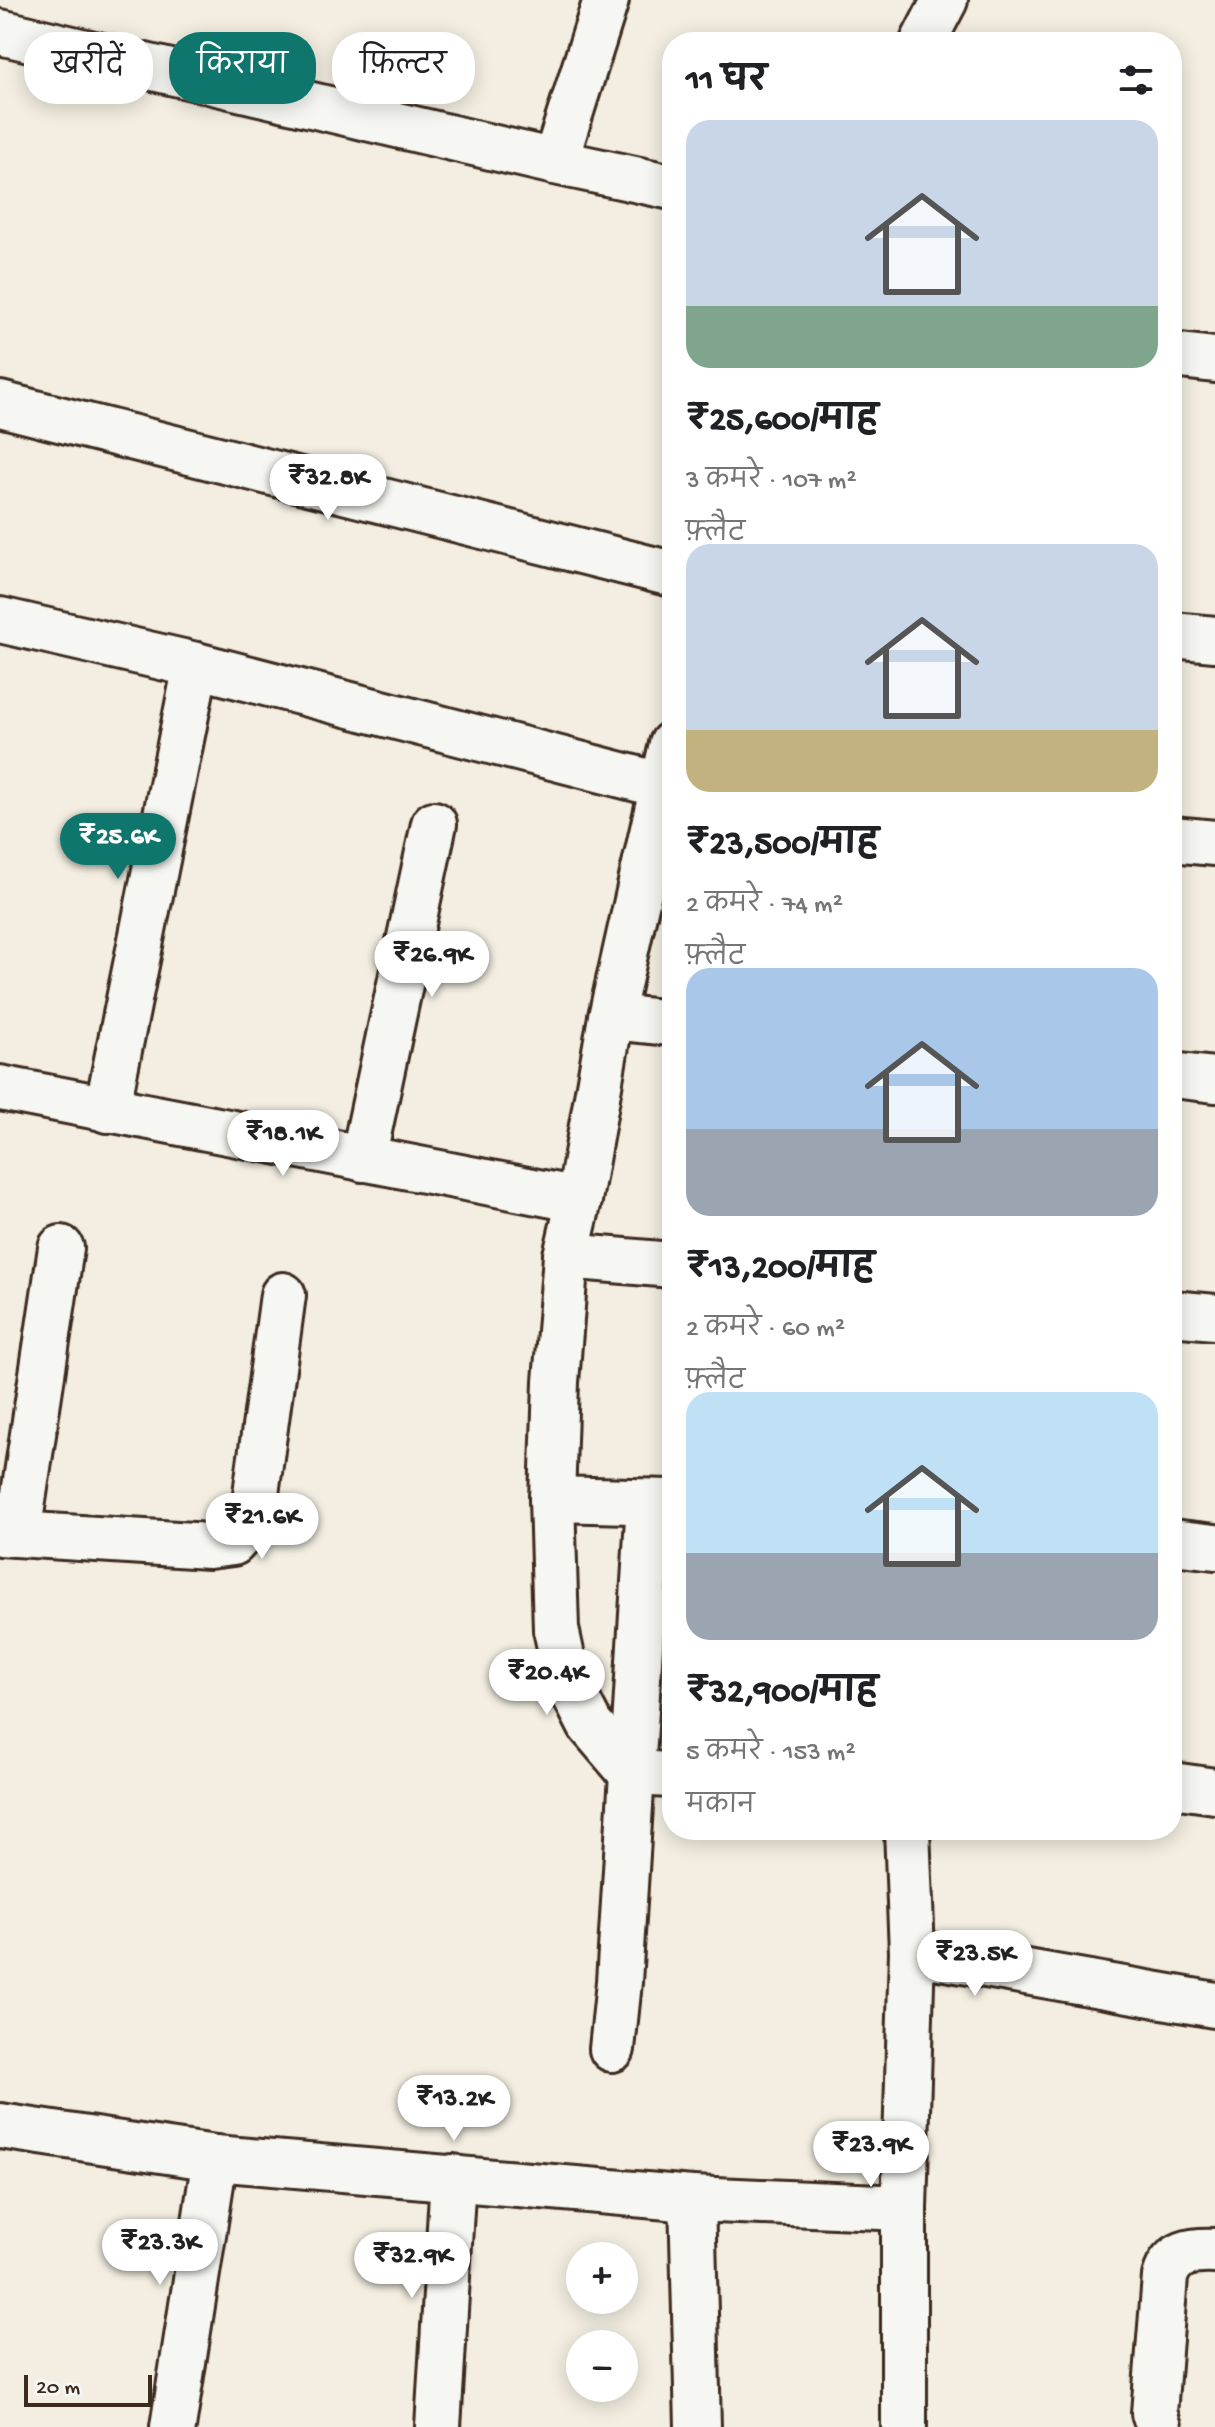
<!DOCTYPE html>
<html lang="hi">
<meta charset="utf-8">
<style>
:root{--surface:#fff;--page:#f6f6f6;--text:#202124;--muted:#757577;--accent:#0f766e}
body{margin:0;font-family:"Gochi Hand","Playpen Sans Deva",sans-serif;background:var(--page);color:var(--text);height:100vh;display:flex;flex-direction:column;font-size:30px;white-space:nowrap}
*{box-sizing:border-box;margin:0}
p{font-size:26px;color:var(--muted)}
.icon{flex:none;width:44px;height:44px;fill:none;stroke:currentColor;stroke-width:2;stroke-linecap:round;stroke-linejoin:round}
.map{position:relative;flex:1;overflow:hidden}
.details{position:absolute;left:662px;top:32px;width:520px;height:1808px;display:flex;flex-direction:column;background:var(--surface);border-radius:32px;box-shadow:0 4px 20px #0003}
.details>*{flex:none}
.banner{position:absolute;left:24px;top:32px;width:518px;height:72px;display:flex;gap:16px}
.buttons{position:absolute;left:566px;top:2242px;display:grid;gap:16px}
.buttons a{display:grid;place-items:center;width:72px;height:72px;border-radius:50%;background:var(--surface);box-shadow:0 4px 20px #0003;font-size:40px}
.scale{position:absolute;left:24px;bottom:20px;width:128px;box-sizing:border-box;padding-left:8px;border:4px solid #3b2a1e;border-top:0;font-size:22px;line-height:28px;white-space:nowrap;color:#3b2a1e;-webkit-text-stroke:6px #f6f6f2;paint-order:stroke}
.price{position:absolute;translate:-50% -68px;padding:0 18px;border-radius:28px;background:#fff;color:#222;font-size:26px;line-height:52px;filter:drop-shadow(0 2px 4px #0008)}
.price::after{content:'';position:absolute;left:50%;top:48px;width:24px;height:18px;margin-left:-12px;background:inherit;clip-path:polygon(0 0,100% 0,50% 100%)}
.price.active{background:var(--accent);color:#fff}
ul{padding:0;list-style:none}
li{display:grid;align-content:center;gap:16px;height:424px;padding:0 24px}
li span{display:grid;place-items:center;height:248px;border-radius:24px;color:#555}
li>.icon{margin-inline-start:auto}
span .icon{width:144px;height:144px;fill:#fffc;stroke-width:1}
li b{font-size:34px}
h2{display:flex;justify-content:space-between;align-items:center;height:96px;padding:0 24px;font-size:34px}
.pill{padding:0 28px;border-radius:32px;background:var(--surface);box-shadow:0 4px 20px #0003;font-size:28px;line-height:72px}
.pill.active{background:var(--accent);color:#fff}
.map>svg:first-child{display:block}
</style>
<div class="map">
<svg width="1215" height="2427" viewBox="0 0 1215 2427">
<rect width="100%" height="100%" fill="#f3eee1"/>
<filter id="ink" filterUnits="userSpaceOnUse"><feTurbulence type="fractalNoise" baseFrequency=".0125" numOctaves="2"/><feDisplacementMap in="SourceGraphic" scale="16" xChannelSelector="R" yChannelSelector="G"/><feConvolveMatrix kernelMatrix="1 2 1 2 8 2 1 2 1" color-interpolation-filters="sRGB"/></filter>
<g filter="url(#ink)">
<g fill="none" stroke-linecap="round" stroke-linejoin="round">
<defs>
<g id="minor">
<path d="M0,32L555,162L672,187"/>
<path d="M923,42L945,0"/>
<path d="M555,162L606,0"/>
<path d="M1172,355L1215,360"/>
<path d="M0,404L672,574"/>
<path d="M0,620L196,665L672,788"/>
<path d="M1172,635L1215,639"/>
<path d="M672,744L611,1017L579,1200L566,1256L556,1382L552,1499L556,1629L567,1680L590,1725L631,1773L672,1775"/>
<path d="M1172,839L1215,843"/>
<path d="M611,1017L672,1023"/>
<path d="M1172,1075L1215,1080"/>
<path d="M0,1088L579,1200"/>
<path d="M107,1110L196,665"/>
<path d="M363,1159L434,824"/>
<path d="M566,1256L672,1265"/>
<path d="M1172,1313L1215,1317"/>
<path d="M552,1499L672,1502"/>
<path d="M0,1533L209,1546L233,1543L249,1525L255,1501L283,1295"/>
<path d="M18,1534L61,1248"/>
<path d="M1172,1542L1215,1547"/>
<path d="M1172,1785L1215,1791"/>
<path d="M907,1830L912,1952L1215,2005"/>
<path d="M612,2049L619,1982L649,1502"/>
<path d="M0,2126L215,2158L692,2199L904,2208"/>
<path d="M692,2199L698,2427"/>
<path d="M173,2427L215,2158"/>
<path d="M438,2427L453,2177"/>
<path d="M904,2427V2208L912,1952"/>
<path d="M1159,2427L1154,2413L1165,2277C1172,2252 1192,2250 1215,2251"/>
</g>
</defs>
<use href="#minor" stroke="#3b2a1e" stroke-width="50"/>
<use href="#minor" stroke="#f6f6f2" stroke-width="44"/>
</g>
</g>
</svg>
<div class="buttons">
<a>+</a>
<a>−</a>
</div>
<div class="scale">20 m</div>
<b class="price" style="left:328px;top:522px">₹32.8K</b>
<b class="price active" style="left:118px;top:881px">₹25.6K</b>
<b class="price" style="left:432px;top:999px">₹26.9K</b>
<b class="price" style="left:283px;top:1178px">₹18.1K</b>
<b class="price" style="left:262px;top:1561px">₹21.6K</b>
<b class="price" style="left:547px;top:1717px">₹20.4K</b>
<b class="price" style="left:975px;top:1998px">₹23.5K</b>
<b class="price" style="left:454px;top:2143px">₹13.2K</b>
<b class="price" style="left:871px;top:2189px">₹23.9K</b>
<b class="price" style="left:160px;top:2287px">₹23.3K</b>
<b class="price" style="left:412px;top:2300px">₹32.9K</b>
<div class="banner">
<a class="pill">खरीदें</a>
<a class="pill active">किराया</a>
<a class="pill">फ़िल्टर</a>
</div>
<section class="details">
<h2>11 घर<svg class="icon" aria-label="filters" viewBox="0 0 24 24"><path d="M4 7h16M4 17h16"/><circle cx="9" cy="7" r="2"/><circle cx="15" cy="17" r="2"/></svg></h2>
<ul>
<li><span style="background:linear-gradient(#c9d6e8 75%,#7fa58c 0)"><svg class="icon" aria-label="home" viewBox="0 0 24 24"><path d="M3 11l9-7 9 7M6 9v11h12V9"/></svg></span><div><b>₹25,600/माह</b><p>3 कमरे · 107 m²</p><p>फ़्लैट</p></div></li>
<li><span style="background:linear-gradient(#c9d6e8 75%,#c2b280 0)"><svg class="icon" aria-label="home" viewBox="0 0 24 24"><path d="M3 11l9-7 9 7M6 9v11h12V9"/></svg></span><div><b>₹23,500/माह</b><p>2 कमरे · 74 m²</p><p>फ़्लैट</p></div></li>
<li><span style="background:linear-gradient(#a9c7e8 65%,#9aa5b1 0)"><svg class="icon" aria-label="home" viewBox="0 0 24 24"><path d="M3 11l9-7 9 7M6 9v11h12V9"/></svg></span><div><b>₹13,200/माह</b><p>2 कमरे · 60 m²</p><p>फ़्लैट</p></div></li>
<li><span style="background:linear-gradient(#bfe0f5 65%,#9aa5b1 0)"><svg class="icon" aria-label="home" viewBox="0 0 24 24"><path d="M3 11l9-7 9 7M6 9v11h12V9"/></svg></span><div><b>₹32,900/माह</b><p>5 कमरे · 153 m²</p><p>मकान</p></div></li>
</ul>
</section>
</div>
